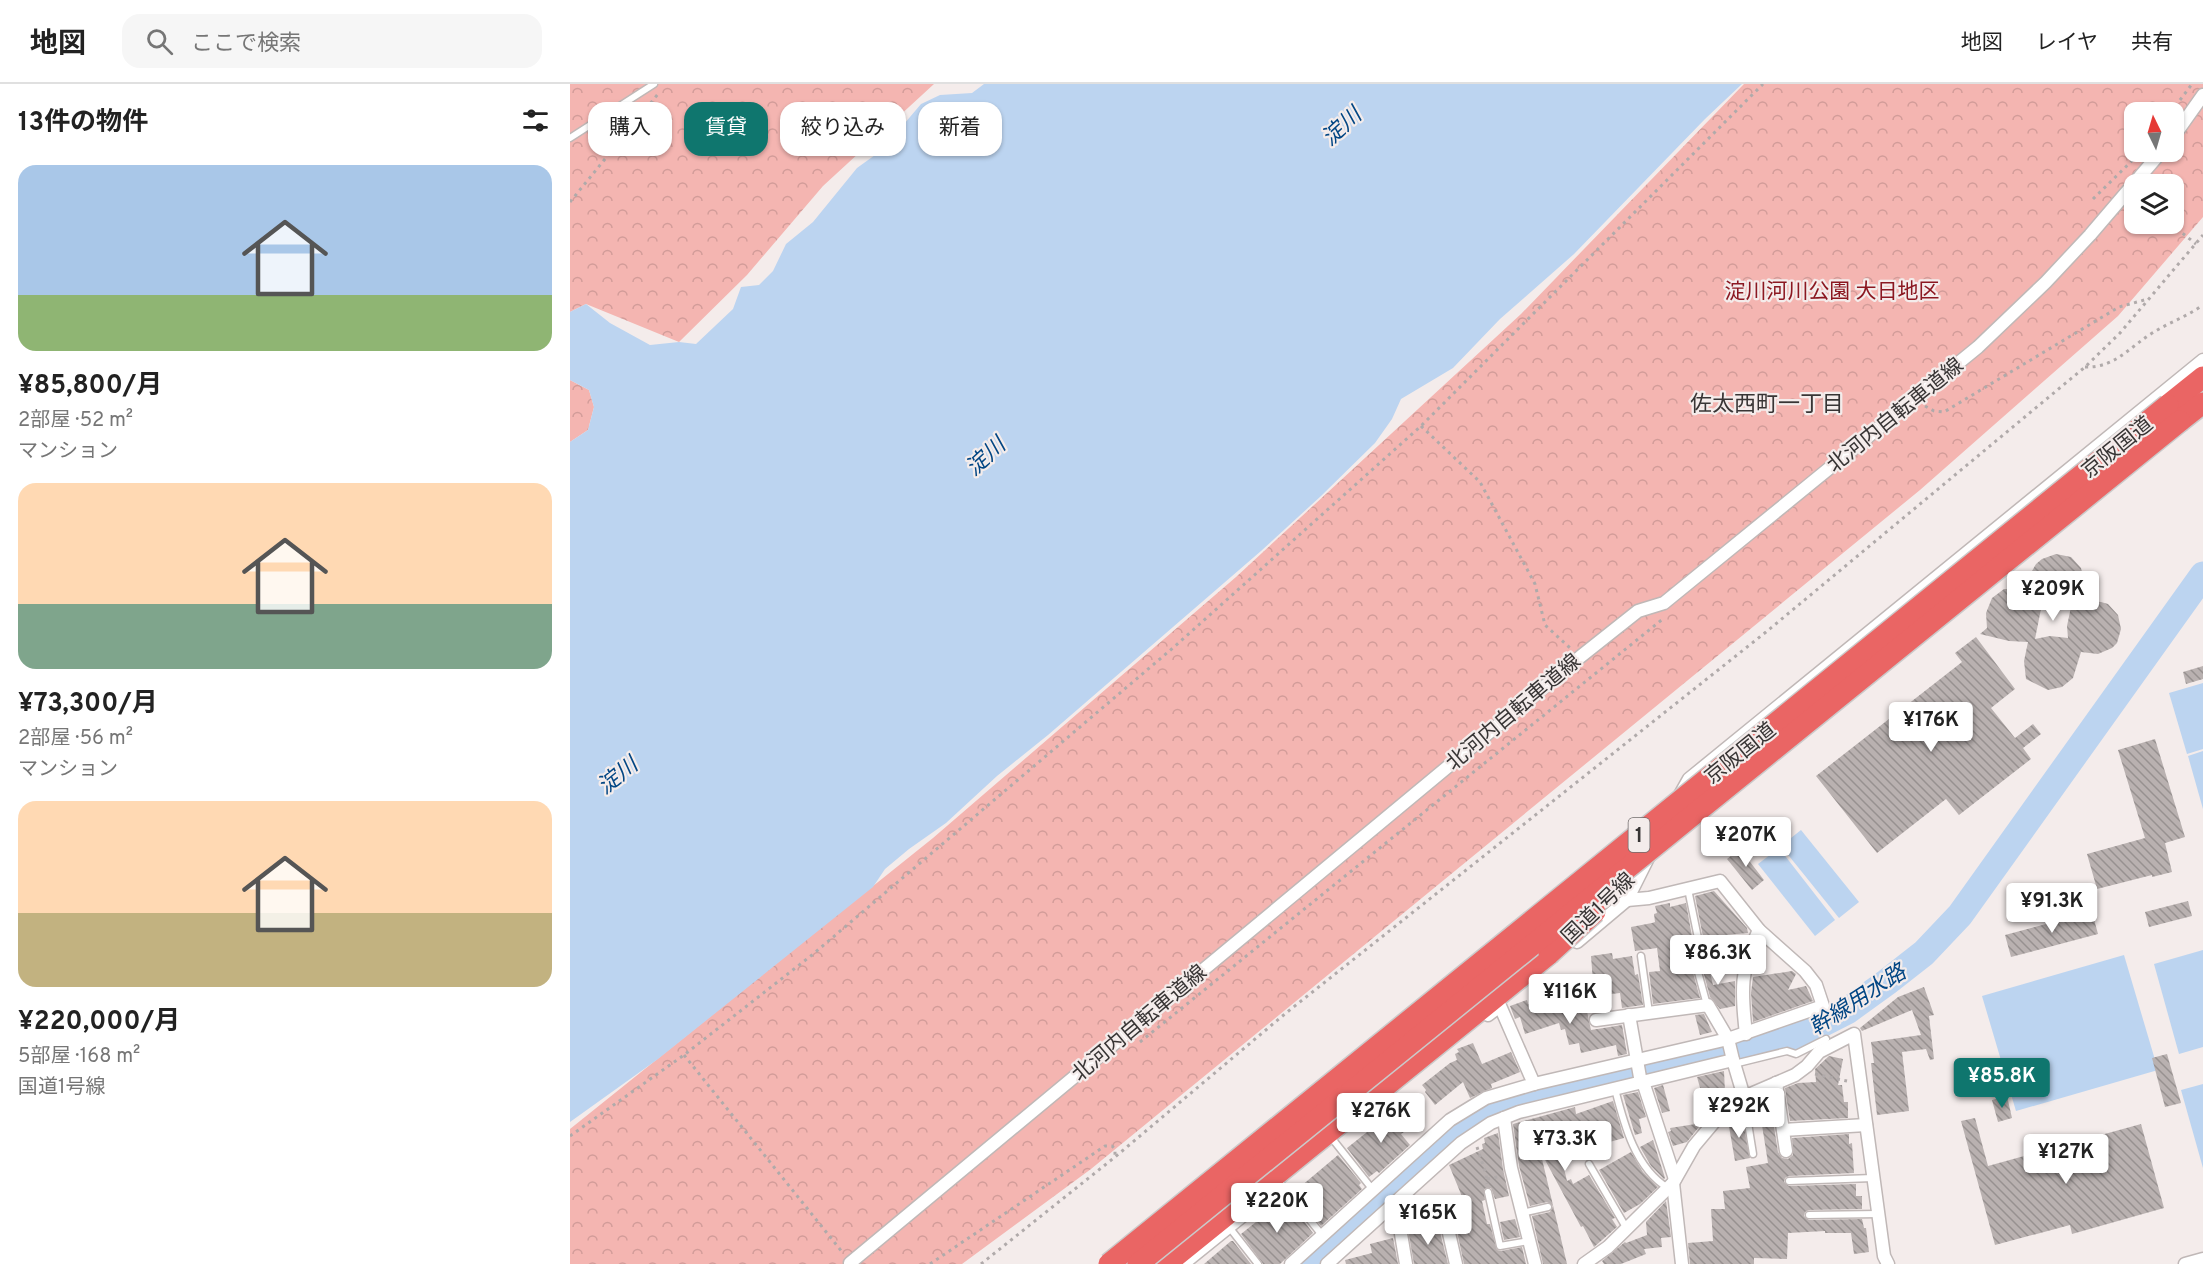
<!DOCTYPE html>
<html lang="ja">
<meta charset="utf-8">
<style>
:root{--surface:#fff;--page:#f6f6f6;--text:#222;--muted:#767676;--line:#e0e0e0;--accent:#0f766e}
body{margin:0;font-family:Overpass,"Noto Sans JP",sans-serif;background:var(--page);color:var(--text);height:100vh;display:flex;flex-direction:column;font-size:22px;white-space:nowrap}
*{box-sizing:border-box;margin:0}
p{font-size:20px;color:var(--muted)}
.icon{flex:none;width:33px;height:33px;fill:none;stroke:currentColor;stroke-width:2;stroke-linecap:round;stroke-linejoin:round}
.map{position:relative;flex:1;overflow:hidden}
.sheet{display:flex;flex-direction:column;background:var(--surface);width:570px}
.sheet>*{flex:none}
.hud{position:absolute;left:18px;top:18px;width:570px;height:54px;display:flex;gap:12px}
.needle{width:39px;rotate:355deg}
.fabs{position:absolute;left:1554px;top:18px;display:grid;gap:12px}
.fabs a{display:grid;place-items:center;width:60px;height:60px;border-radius:12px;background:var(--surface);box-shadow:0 2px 4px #0004;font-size:30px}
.price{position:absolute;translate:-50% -51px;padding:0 14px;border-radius:6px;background:#fff;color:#222;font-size:20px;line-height:39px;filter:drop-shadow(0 2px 3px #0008)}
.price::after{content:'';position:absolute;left:50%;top:36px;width:18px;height:14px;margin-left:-9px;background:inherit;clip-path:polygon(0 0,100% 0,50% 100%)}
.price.current{background:var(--accent);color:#fff}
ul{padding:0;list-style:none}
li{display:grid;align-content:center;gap:12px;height:318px;padding:0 18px}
li span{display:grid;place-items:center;height:186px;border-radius:18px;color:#555}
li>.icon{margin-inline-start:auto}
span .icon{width:108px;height:108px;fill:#fffc;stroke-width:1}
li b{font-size:26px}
h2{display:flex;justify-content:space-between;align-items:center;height:72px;padding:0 18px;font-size:26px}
.tag{padding:0 21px;border-radius:18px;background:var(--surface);box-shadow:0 2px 4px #0004;font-size:21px;line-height:54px}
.tag.current{background:var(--accent);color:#fff}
header{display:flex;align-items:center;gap:36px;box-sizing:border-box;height:84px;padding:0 30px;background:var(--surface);border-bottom:2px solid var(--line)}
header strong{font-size:28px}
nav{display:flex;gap:33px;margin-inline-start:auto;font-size:21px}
.search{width:420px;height:54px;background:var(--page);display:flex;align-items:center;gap:15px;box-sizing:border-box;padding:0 21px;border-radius:18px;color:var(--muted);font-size:22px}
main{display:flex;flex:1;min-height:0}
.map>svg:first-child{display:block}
</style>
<header>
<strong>地図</strong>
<div class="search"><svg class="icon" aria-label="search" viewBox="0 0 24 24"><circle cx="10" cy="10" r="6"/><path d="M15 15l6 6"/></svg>ここで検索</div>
<nav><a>地図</a><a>レイヤ</a><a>共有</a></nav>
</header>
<main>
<section class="sheet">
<h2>13件の物件<svg class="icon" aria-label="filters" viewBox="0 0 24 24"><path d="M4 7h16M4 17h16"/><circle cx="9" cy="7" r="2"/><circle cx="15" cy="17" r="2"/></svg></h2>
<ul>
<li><span style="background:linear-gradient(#a9c7e8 70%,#8fb573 0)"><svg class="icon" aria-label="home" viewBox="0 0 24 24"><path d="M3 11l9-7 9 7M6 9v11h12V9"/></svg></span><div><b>¥85,800/月</b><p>2部屋 · 52 m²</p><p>マンション</p></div></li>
<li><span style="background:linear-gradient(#ffd9b3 65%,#7fa58c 0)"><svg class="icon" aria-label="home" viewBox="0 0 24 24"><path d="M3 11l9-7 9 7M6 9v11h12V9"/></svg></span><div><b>¥73,300/月</b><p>2部屋 · 56 m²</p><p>マンション</p></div></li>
<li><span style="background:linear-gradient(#ffd9b3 60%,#c2b280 0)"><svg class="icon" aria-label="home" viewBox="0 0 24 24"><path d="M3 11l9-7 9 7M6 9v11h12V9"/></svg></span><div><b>¥220,000/月</b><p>5部屋 · 168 m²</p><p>国道1号線</p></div></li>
</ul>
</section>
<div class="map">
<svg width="1633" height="1180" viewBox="0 0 1633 1180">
<defs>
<pattern id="forest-crowns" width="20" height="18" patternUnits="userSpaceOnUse" patternTransform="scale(1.5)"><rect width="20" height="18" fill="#f4b5b1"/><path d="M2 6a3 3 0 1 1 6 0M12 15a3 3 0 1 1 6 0" fill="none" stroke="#d29c99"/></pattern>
<pattern id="building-back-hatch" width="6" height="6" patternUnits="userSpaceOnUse" patternTransform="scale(1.5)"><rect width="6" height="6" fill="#b9b1b0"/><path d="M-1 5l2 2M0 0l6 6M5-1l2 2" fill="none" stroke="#979190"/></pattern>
</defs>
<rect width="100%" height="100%" fill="#f4eceb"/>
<g fill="url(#forest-crowns)" fill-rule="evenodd">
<path d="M0,0H364L253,102L177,191L109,258L16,220L0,228Z"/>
<path d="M1174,0H1633V133L1548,232L1350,406L521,1085L392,1180H0V1045L363,754L666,493L951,230ZM1564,28H1604V68H1564ZM1564,100H1604V140H1564Z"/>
<path d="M0,296L19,306L24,323L18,346L0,358Z"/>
</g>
<g fill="#bcd4f0">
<path d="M414,0H1172L1135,35L1004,170L930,235L883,284L831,315L822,335L805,359L751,412L691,467L478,651L427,692L376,739L339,765L315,785L303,803L88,975L0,1038V358L18,346L24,323L19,306L0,296V228L16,220L40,239L80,261L109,258L126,260L163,225L171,203L189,201L203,187L216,160L243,138L287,84L312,66L351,20L370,11L402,9Z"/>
<path d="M1633,599V665L1617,670L1599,609Z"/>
<path d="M1633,667V725L1618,672Z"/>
<path d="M1231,746L1289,818L1269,834L1211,762Z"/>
<path d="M1209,764L1265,836L1245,852L1188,780Z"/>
<path d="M1633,866V963L1609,970L1584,880Z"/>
<path d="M1554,871L1588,986L1446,1027L1412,912Z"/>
<path d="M1633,1000V1084L1611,1006Z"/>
</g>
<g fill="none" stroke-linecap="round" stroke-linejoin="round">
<path stroke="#bcd4f0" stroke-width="27" d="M741,1180L892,1044L918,1028L949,1017L1230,951L1277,927L1317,898L1354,869L1390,831L1633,491"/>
</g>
<g fill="url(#building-back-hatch)" fill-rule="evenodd">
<path d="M1486,470L1501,473L1511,484L1514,498L1511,516L1531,518L1538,520L1548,531L1551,545L1547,559L1542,564L1528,570L1511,568L1503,594L1492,603L1478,606L1456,595L1454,577L1458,558L1439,557L1410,550L1417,544L1416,529L1422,514L1434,505H1458L1462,487L1466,480L1472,475ZM1472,520L1484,524L1501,523L1497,542L1498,554L1480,552L1465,555Z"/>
<path d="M1406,553L1445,605L1421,624L1445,654L1463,640L1471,650L1453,664L1461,675L1389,731L1376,715L1307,769L1246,692L1392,578L1385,569Z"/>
<path d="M1633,582V595L1616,600L1613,588Z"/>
<path d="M1585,655L1615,753L1595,759L1602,788L1582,793V791L1527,805L1517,770L1575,754L1548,666Z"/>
<path d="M1172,763L1180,773L1177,774L1194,796L1182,806L1157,775Z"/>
<path d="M1144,807L1177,844L1178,849L1133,853L1125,812Z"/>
<path d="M1618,817L1622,832L1579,843L1575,828Z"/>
<path d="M1100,819V823L1116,819L1123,858L1118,863L1117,867L1130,914L1083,920L1079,888L1090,887L1087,864L1065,867L1061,843L1082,839L1085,838L1084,830L1087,829L1085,822Z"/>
<path d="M1522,828L1528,850L1441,873L1435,851Z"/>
<path d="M1134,863L1143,901L1165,897V922L1150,925L1140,913L1128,868Z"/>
<path d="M1042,869L1043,875L1062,872L1065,891L1068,890L1073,921L1052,924L1050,909L1024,912L1021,872Z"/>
<path d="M1222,887L1226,890L1218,906L1236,902L1243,917L1183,938L1181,909L1183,893Z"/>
<path d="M1354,903L1364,931L1359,932L1364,975L1360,976L1356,965L1332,968L1339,1027L1307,1031L1301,979H1304L1301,958L1351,951L1342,926L1292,947L1290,944L1328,913Z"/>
<path d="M957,916L958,920L981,916L984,924L1015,918L1021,946L1052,941L1057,970L1048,972L1046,961L1011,969L1009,959L999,961L995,945L991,946L989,939L955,950L950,933L945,935L940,922Z"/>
<path d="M1134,930L1142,948L1130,951L1125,931Z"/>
<path d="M903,959L912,980L941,968L950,988L921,1000L922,1004L900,1014L893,998L865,1021L855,1008L856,1006L852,1001L880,979L887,976L885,970L889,968L887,965Z"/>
<path d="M1597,970L1611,1019L1595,1023L1582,974Z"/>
<path d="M1259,972L1273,975L1268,1001H1272L1274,1018H1278V1034L1220,1037L1215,1004L1228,999L1246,998L1245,985Z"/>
<path d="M1154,987L1155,1008L1144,1011L1145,1015L1134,1018L1127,993Z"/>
<path d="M1093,1001L1100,1027L1092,1029L1084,1004Z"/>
<path d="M1068,1008L1076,1033L1069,1035L1072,1049L1065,1051L1053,1011Z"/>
<path d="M1199,1011L1208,1068L1212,1074L1218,1075L1223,1071L1222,1054L1279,1050V1060L1282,1059L1284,1089L1219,1092L1215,1094L1214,1098L1219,1102L1286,1100V1112H1292V1125L1239,1126L1235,1128L1234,1132L1239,1136L1292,1135L1294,1144H1296L1299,1168L1284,1170L1281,1149H1255V1147L1218,1149L1217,1175L1184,1174V1180H1120L1118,1159L1143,1157L1141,1125H1155L1153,1107L1180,1104L1176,1083L1198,1079L1188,1016Z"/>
<path d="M1437,1012L1442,1034L1428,1038L1422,1016Z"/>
<path d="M1043,1017L1054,1054L1018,1064L1016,1055L989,1063L997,1097L1001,1095L1003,1100L1019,1091L1045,1134L1042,1135L1047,1143L1024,1163L1013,1142L1011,1143L974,1074L972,1075L997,1180H973L962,1132L980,1128L983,1122L977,1118L960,1122L949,1082L943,1040L1005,1023L1006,1030Z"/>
<path d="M826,1025L840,1044L831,1050L840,1061L809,1089L807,1087L799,1093L777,1064Z"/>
<path d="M1172,1033L1180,1074L1165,1077L1158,1037Z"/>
<path d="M1405,1034L1418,1082L1571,1040L1594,1124L1502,1150L1500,1141L1425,1161L1391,1037Z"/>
<path d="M1132,1039L1117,1058L1103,1062L1098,1048L1101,1047L1100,1044Z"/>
<path d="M928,1049L933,1085L939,1112L925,1115L921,1104L914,1105L915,1116L912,1117L917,1140H920L927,1166L931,1167L952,1163L956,1180H894L884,1134L882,1130L875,1128L873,1120L893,1115L879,1081L913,1065L912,1060L915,1059L914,1054Z"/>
<path d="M1083,1056L1095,1094L1094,1095L1081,1082L1070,1063Z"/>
<path d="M1061,1068L1073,1088L1088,1103L1070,1120L1054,1129L1029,1086Z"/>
<path d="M768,1071L791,1099L789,1101L792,1105L751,1142L724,1108Z"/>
<path d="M716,1114L743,1149L710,1180H693L671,1150Z"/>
<path d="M1096,1117L1101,1153L1091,1154L1092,1163L1074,1165L1076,1170L1051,1180H1034L1032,1177L1055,1158L1056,1159L1077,1151L1076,1138Z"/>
<path d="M945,1135L950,1153L934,1156L930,1138Z"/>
<path d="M868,1140L878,1180H844L838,1146Z"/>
<path d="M823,1154L828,1180H776L775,1176L802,1169L800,1160Z"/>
<path d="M661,1157H663L681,1180H634Z"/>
</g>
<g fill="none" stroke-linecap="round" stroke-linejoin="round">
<defs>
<g id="lane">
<path d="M0,54L84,0"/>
<path d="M1118,805L1129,859"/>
<path d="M1071,872L1079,929"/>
<path d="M1137,921L1122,866C1134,850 1164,857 1183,858"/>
<path d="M1164,980L1217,967L1226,970L1256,955"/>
<path d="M1045,1005C1054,1040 1065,1084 1098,1104"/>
<path d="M1174,1014L1183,1070"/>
<path d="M764,1057L803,1106"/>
<path d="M1019,1080L1057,1145"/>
<path d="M1219,1097L1303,1094"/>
<path d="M711,1100L752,1151"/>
<path d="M918,1108L930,1162L959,1157"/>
<path d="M952,1129L978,1123"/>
<path d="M1239,1131L1308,1130"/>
<path d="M659,1143L688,1180"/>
</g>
<g id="street">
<path d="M1604,52L1633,11"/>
<path d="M1110,711L1119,695L1633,276"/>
<path d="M1007,858L1057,816L1079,772"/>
<path d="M918,931L930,922L964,1000"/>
<path d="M1059,931L1071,999"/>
<path d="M1026,936L1138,921L1158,955L1163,976"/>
<path d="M1176,950C1171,907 1170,885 1189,846"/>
<path d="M1073,998L1105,1095"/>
<path d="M1206,999L1216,1067"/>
<path d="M934,1034L941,1084L965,1180"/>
<path d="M1213,1046L1296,1041"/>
<path d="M1103,1099L1112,1180"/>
<path d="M876,1136L886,1180"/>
<path d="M831,1150L836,1180"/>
<path d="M280,1179L1010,573L1068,527L1094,519L1408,263L1476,198L1520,151L1591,68"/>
<path d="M613,1180L691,1117"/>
<path d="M721,1180L880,1036L916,1014L964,1000L1158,955L1253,922L1246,901L1235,887L1189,846L1150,797L1079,814L1057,816"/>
<path d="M757,1180L891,1059L921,1039L949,1028L1163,976L1174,1013"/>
<path d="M1014,1180L1038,1163L1103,1099L1124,1062L1145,1037L1174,1013L1225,991L1237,982L1249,968L1284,950L1314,1172L1318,1180"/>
<path d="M1615,1180L1633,1175"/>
</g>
<g id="highway">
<path d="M1598,321L1633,293"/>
<path d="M1610,337L1633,319"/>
<path d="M596,1180L979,870"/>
</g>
</defs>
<use href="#lane" stroke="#c0b8b7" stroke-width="9"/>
<use href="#street" stroke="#c0b8b7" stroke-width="15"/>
<use href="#highway" stroke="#cbcaca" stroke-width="24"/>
<g stroke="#b0aaaa" stroke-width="3" stroke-dasharray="3 4.5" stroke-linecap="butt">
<path d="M1601,28L1622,0"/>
<path d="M1523,115L1571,68"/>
<path d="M0,118L88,10"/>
<path d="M1601,140L1626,160"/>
<path d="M1515,283C1546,284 1560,262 1584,248C1600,238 1618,232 1633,221"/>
<path d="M1355,322L1364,327L1374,328L1549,223L1578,215"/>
<path d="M851,342L910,398L965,500L975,541L1000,564"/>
<path d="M570,958L1094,534"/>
<path d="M114,971L273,1169"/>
<path d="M1245,990L1277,997"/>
<path d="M0,1052L114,971L242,871L604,563L851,342L1193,0"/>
<path d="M907,1063L916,1090L917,1100"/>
<path d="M917,1095L932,1092"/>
<path d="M360,1180L535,1062H542L545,1065V1073"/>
<path d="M411,1180L545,1073L716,929L1196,548L1515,283L1550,249L1633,151"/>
</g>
<use href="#lane" stroke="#fff" stroke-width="6"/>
<use href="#street" stroke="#fff" stroke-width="12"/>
<use href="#highway" stroke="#ea6564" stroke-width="21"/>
<defs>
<g id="highway-bridge">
<path d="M979,870L1025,828"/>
<path d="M539,1180L1598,321"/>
<path d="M568,1180L1610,337"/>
</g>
</defs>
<use href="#highway-bridge" stroke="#cbcaca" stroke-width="24" stroke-linecap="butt"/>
<use href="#highway-bridge" stroke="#ea6564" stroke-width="21"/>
</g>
<g text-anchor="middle" stroke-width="4.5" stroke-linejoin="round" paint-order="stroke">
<rect fill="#f4eceb" stroke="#706c6c" stroke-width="1.5" x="1058.5" y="734" width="21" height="34" rx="4.5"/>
<g font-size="20" font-weight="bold" fill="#383535">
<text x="1069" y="758">1</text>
</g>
<g font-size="21" fill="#8b1821" stroke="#f4eceb">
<text x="1262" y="214">淀川河川公園 大日地区</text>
</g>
<g font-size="21" fill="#383535" stroke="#f4eceb">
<text transform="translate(1325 331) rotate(-39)" y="7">北河内自転車道線</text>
<text transform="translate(1547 363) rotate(-39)" y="7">京阪国道</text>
<text transform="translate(943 628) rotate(-40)" y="7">北河内自転車道線</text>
<text transform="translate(1170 669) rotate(-39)" y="7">京阪国道</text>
<text transform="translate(1028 824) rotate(-44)" y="7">国道1号線</text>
<text transform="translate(569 939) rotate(-40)" y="7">北河内自転車道線</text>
</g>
<g font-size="22" font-style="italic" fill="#024684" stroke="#f4eceb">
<text transform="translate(771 42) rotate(-43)" y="8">淀川</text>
<text transform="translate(415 372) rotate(-43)" y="8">淀川</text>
<text transform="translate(47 691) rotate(-39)" y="8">淀川</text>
<text transform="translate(1287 915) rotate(-33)" y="8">幹線用水路</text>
</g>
<g font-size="22" fill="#383535" stroke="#f4eceb">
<text x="1197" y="327">佐太西町一丁目</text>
</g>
</g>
</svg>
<div class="fabs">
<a><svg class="needle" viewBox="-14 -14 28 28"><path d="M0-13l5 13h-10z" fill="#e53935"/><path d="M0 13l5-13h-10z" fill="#767676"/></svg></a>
<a><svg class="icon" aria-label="layers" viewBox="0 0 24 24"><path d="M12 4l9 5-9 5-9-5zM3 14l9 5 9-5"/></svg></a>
</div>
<b class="price" style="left:1483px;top:538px">¥209K</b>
<b class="price" style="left:1361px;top:669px">¥176K</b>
<b class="price" style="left:1176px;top:784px">¥207K</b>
<b class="price" style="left:1482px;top:850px">¥91.3K</b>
<b class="price" style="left:1148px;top:902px">¥86.3K</b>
<b class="price" style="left:1000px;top:941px">¥116K</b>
<b class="price current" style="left:1432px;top:1025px">¥85.8K</b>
<b class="price" style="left:1169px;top:1055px">¥292K</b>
<b class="price" style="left:811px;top:1060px">¥276K</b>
<b class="price" style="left:995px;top:1088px">¥73.3K</b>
<b class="price" style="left:1496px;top:1101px">¥127K</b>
<b class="price" style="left:707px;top:1150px">¥220K</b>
<b class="price" style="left:858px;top:1162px">¥165K</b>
<div class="hud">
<a class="tag">購入</a>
<a class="tag current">賃貸</a>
<a class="tag">絞り込み</a>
<a class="tag">新着</a>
</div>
</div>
</main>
